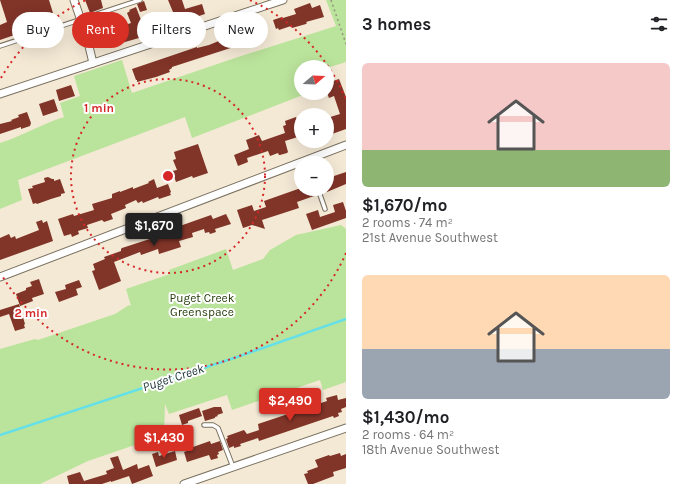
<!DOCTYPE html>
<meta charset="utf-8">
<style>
:root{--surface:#fff;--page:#f6f6f6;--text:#202124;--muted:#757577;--accent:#d93025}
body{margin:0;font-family:Karla,sans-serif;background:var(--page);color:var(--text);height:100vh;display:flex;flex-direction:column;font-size:15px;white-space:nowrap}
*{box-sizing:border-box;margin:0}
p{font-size:13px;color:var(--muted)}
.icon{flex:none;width:22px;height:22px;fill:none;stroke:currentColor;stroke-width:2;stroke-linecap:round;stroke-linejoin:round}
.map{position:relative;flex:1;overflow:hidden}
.details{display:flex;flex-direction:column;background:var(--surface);width:340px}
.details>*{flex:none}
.top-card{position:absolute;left:12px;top:12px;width:274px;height:36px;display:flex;gap:8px}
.needle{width:26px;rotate:71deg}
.fabs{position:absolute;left:294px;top:60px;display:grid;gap:8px}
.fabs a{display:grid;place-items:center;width:40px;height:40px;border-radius:50%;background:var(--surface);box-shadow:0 4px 16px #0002;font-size:20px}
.price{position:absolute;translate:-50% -34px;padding:0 9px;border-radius:4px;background:var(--accent);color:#fff;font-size:13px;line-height:26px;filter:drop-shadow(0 1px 2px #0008)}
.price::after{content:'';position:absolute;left:50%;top:24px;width:12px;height:9px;margin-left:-6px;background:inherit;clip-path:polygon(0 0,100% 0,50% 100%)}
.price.active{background:#222;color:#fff}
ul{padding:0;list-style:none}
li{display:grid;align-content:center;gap:8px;height:212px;padding:0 16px}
li span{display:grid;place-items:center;height:124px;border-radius:6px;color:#555}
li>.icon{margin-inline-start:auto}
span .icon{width:72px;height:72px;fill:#fffc;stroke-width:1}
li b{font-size:17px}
h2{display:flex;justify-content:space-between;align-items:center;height:48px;padding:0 16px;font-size:17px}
.pill{padding:0 14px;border-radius:18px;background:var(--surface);box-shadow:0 4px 16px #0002;font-size:14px;line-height:36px}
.pill.active{background:var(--accent);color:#fff}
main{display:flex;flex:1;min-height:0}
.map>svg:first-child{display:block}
</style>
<main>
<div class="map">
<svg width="346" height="484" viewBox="0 0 346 484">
<rect width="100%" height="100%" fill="#f4e9d5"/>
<g fill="#bae39b">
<path d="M326,0H346V62L327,68V67H301V93H308L192,138L185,117L18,180L22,200L0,209V143C22,136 42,124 64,117L60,103L80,96L74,76L122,60L132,93L238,57L336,26Z"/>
<path d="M341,225L346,229V382L323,390L320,380L232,410L227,395L169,414L165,404L164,435L88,461L40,484H0V349L35,339L38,340L115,314L129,305L131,306L126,289L170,274L169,270L226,249L233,270L263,259L270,250L296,235Z"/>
</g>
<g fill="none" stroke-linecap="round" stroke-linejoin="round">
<path stroke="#65e0e8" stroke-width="2.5" d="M0,435L237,357L346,319"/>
</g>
<g fill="#813428">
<path d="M0,0H49L53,13L39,18L38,16L20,22L23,32L0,40V25L7,22Z"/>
<path d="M85,0H101L103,8L90,13Z"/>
<path d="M168,0H182L185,9L202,4L205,14L187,20V21L181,23L180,20L151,31L152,33L139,38L104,48L97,27L108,24V26L118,23L119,27L131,23L127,13L130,11L129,10L136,7L143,25L155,20L154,18L173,12Z"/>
<path d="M144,1L147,10L140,12L137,4Z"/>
<path d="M310,3L312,8L320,5L324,17L306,22L307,23L306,24L292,28L291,26L279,30L278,28L276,29L273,20L282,17L283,18L296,14L294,9Z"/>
<path d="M259,24L262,34H260L261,38L172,67V68L169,70L170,72L156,77L137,82V80H136L132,69L197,47V48L209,45L231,36L230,34L238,31V33L251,28V27Z"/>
<path d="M339,79L346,97V129L332,134L328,125H327V118L340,114L334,96L329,98L327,93V83Z"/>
<path d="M71,85L75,96L59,101L56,90Z"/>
<path d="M54,99L58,111L43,116L39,104Z"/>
<path d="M27,112L31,123L30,126L21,129V127L0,134V124L12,121L11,120L19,117L18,115Z"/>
<path d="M296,117L301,131V136L285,141L288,152L287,153L280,155H279L278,153L270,156L268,151L247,158L248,162L238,166L234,155L249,149L246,140L259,135L262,141L285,133L283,126L286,125L285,121Z"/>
<path d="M198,144L208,173L193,178L192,176L176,182L172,171L177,170L173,160L176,159L174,152Z"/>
<path d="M346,172V184L327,192V175L333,173L334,176Z"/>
<path d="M48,177L52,179H54V181L60,179L65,193L61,194V196L51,199L37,204L36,203L33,204L28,189L33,188L32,186L45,182L44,178Z"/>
<path d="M154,179L157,188L168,184L171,192L170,193L171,195L159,199L158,197L143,203L142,201L138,203L136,200L125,205L126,208L111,214L113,219L104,222L102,220L87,225L88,228L78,231L79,234L72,237L71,234L64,236L58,219L73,214L74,216L94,210L92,204L112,198V194L120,191V192L133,187V189L149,183L148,182Z"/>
<path d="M298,189H311L314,196L297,202L299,208L262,220L265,229L252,225L243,228L237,210L252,205L254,211L266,207L264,201Z"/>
<path d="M343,202L346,211V218L312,230L306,214L318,210L320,217L335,212L333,205Z"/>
<path d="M226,214L231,224L215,229L216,232L210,234L209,232L205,233L204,229L192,233L193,237L179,241L181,247L159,254L158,249L141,255L140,252L114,262L121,281L99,290L92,271L95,270L93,264L105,259L104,257L121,251V249L122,248L159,236V235L178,228L177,227L211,215L213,219Z"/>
<path d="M42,220L43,223L47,221L53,241L0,260V238L9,234L11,238L15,236L16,239L39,230L36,222Z"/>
<path d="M39,279L44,294L32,298L33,301L20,306L16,294L26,290V288L32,286L30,282Z"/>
<path d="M79,280L82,287L76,289L78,295L59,302L55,292L66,289L65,285Z"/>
<path d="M19,304L25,324L24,325L25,328L15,331L9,314L0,317V310Z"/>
<path d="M337,395L338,400L346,398V407L341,409L342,412L338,413L339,416L334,418L333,416L259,441L258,438L240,444L241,446L234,448V446L229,448L226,439L228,438L227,436L244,430L247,434L259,430L258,424L327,401L326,398Z"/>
<path d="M214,407H221L223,413L217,415L218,416L215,417V418L205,421L202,411Z"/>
<path d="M199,408L202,416L188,421V423L182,425L179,415Z"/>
<path d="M210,441L211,444L220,441L223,450L218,452L219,454L217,455L218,458L211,460L209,455L187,462L184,452L193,449V447Z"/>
<path d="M175,451L177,460L156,467L152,454L158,452L159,456Z"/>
<path d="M340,453L341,456L346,454V468L333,472L334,476L313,484H308L304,474L308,473L307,471L318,467L315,460L329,455L330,456Z"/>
<path d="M118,456L123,470L137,464L138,469L149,465L153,476L132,484L129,476L111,482V481L102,484H69L67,476L80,472L84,481L107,474L106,471L114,468L110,458Z"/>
</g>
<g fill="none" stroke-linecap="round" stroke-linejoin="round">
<defs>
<g id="lane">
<path d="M0,46L140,0"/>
<path d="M318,189L325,209"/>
<path d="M204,425H213L218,428L233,467"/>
</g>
<g id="street">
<path d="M74,0L87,38L93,63"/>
<path d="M0,94L283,0"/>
<path d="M0,277L346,145"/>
<path d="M184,484L346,428"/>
</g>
</defs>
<use href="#lane" stroke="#7b7160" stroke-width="5.5"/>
<use href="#street" stroke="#7b7160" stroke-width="9"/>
<path stroke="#968f80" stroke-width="1.5" stroke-dasharray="2 3" stroke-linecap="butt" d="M331,0L346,44"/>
<use href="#lane" stroke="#fff" stroke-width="3.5"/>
<use href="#street" stroke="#fff" stroke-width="7"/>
</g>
<g fill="none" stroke="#d62828" stroke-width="2" stroke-dasharray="2 4">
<circle cx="168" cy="176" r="97"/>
<path d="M346 253A194 194 0 0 1 1 274M1 78A194 194 0 0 1 86 0M250 0A194 194 0 0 1 346 99"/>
</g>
<g text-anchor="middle" stroke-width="4" stroke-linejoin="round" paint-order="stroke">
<g font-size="12" fill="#1f3903" stroke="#fff">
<text x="202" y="302">Puget Creek<tspan x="202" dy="14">Greenspace</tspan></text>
</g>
<g font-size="13" font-style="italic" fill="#1f3536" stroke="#fff">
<text transform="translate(173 377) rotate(-18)" y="5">Puget Creek</text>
</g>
</g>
<circle cx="168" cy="176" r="6" fill="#d62828" stroke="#fff" stroke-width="2"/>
<g font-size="12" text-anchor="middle" font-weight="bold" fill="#d62828" stroke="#fff" stroke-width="4" stroke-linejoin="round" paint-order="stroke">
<text x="99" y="112">1 min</text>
<text x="31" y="317">2 min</text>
</g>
</svg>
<div class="fabs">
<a><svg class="needle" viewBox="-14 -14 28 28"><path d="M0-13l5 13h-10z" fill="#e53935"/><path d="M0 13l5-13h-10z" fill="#757577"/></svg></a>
<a>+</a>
<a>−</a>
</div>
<b class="price active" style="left:154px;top:247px">$1,670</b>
<b class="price" style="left:290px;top:422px">$2,490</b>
<b class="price" style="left:164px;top:459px">$1,430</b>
<div class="top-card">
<a class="pill">Buy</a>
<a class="pill active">Rent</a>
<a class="pill">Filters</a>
<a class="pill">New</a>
</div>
</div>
<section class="details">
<h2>3 homes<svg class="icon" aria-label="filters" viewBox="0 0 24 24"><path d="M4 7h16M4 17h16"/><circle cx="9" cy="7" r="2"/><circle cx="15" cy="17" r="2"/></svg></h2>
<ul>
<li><span style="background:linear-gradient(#f6c9c9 70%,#8fb573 0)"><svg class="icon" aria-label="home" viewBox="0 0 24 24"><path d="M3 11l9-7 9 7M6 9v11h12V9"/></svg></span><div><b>$1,670/mo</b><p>2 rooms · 74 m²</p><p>21st Avenue Southwest</p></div></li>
<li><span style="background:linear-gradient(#ffd9b3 60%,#9aa5b1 0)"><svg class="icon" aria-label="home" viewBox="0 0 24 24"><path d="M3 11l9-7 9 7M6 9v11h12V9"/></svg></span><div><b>$1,430/mo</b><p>2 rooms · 64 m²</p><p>18th Avenue Southwest</p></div></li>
</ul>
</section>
</main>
